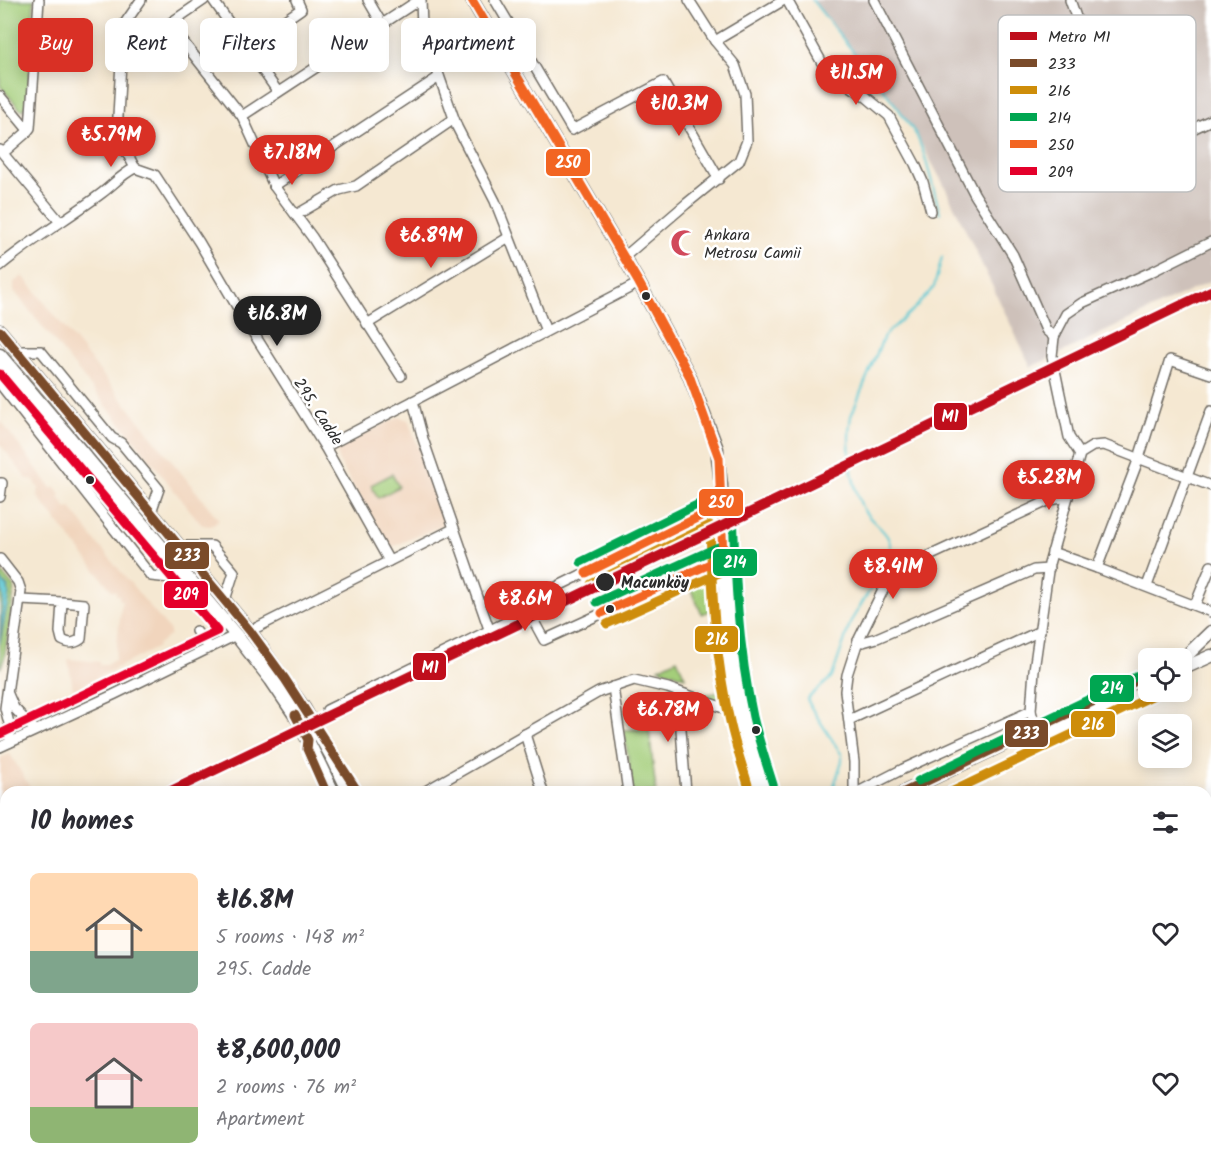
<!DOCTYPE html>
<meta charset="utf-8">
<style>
:root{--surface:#fff;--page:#f2f2f3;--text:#2b2b33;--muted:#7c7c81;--accent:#d93025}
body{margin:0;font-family:Kalam,sans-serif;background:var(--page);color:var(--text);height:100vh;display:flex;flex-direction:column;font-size:22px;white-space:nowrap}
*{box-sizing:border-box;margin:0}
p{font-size:20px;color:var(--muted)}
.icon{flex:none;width:33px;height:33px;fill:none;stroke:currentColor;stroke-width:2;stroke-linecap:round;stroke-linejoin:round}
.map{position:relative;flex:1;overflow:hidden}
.side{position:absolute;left:0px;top:786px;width:1212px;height:386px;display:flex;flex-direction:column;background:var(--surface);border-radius:18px 18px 0 0;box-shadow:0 3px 15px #0003}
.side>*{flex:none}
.guide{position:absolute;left:18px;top:18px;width:600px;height:54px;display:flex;gap:12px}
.controls{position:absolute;left:1138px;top:648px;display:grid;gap:12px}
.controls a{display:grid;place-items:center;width:54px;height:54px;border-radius:9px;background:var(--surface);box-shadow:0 3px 15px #0003;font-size:30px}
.price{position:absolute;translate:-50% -51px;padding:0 14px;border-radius:21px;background:var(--accent);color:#fff;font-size:20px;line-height:39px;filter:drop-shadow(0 2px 3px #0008)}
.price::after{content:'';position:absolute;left:50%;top:36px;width:18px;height:14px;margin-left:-9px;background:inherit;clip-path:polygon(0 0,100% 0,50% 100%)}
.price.on{background:#222;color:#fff}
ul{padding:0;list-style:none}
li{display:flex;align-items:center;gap:18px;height:150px;padding:0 30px}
li span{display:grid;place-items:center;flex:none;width:168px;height:120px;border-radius:9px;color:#555}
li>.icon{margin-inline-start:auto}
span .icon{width:72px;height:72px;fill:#fffc;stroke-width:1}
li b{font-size:26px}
h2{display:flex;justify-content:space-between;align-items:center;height:72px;padding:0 30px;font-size:26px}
.pill{padding:0 21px;border-radius:9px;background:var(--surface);box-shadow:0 3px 15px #0003;font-size:21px;line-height:54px}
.pill.on{background:var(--accent);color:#fff}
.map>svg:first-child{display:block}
</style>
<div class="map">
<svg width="1211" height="1171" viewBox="0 0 1211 1171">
<rect width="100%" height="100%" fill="#fff"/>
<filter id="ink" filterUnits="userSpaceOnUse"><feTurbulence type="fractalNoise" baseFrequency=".0167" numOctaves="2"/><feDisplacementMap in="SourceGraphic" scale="12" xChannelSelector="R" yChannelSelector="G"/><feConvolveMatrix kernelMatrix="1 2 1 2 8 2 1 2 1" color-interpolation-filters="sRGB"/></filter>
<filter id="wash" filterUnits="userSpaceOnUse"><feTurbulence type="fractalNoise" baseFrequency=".008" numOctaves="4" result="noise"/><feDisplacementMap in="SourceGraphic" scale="24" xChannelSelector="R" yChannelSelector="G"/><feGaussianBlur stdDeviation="1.35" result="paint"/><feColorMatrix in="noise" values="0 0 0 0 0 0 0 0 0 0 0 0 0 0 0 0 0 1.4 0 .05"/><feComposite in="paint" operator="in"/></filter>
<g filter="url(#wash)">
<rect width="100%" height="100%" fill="#f5e8d2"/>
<g fill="#f1d5bd">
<path d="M23,276L219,520L213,525L209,526L202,525L14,291V282Z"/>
<path d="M399,417L408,420L447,523L390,548L338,460L337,447Z"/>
<path d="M0,420L52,489L55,487L61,495L59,497L67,509L71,508L92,537L170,631V635L157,645L158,647L73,690L68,659L100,662V665H107L108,663L115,660L122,600L119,599V595H116V591H112L38,497L39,487L36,486V482L26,478L0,444Z"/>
<path d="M10,754L33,792H6V831L0,833V758Z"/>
</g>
<path fill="#cec1ba" d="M812,0H1211V281L1031,367L944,185L917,136L898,108Z"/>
<g fill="#a4ce7a" stroke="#687c52" stroke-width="1.5">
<path d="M0,0H34L28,104L23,110L20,109L0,86Z"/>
<path d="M392,474L399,487L378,498L371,485Z"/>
<path d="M710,569L712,572L717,608L702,614L686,579Z"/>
<path d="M0,571L13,586L14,591L4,659L0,669Z"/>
<path d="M677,659L685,677L659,668Z"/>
<path d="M727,691L731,704L728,706L695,694H708Z"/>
<path d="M649,729L656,792H633L624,730Z"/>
<path d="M0,1114L6,1118V1140L0,1138Z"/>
<path d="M19,1166H86L96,1171H17Z"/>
</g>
<path fill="#5cc9d4" stroke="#447a80" stroke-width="1.5" d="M0,578L8,587L9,595L0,644L3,597Z"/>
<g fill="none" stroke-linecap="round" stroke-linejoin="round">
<g stroke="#5cc9d4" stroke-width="2">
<path d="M812,0L898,108L917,136L925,157L940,213"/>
<path d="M832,792L842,761V755L812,709L807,699L832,677L851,621L890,557C895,530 872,527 862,507C851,483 846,441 851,416L884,336L916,307L934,287L942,257"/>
</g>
</g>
</g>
<g filter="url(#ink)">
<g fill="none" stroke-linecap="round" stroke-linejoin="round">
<defs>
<g id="minor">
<path d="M204,0L169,24L242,116L274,186L312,237L401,376"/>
<path d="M213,0L278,92"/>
<path d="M368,0L382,24"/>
<path d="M421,0L422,27L457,127L495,201L546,331"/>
<path d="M495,0L572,130L663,82L719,179"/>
<path d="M787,0L826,70L865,96L889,116L915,164L923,182L931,211"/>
<path d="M874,0L975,195L1013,255L1046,330L1054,337"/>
<path d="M1070,0L1102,91C1113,113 1159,127 1182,134L1211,120"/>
<path d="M715,41L784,0"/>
<path d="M246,47L301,9L297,0"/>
<path d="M0,96L28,130"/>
<path d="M242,116L419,0"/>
<path d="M0,150L60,222"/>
<path d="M3,153L26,133L30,128L39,0"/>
<path d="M135,168L155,175L199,242L239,310L325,447L389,561"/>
<path d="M135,168L117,134L123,26L141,0"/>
<path d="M274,186L439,77"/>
<path d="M296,215L339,190L356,186L454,119"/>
<path d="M623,258L686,204L739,161L747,141L745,94L735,65L715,41L689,0"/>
<path d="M0,266C32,239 69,218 102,193C113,185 122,174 135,168"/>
<path d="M367,324L509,237"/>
<path d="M17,351H41L112,438L121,443L159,489L151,512"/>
<path d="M0,369L1,356"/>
<path d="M0,384L151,576L189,580"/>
<path d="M413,401L423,439L489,629"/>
<path d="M325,447L639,283"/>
<path d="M1080,454L1069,437L1052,356L1054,337L1066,314L1082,303L1153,271L1211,242"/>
<path d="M0,483H2L0,497"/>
<path d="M721,506L524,603L544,640L723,558"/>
<path d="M180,546H212L234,572L225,600"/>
<path d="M1052,552L1097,568L1211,612"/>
<path d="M0,559L18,582L21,591L5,708L10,727V742"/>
<path d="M1097,568L1139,458L1170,360L1211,374"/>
<path d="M1147,586L1211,411"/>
<path d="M20,600L62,602L60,632L62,640C69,644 74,644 81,639L84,604L62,602"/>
<path d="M1195,605L1211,566"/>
<path d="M196,631L210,648"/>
<path d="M250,631L453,529"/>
<path d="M858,641L863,642L877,638L1034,570L1049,569"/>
<path d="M613,687L628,792"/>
<path d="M678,692L686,792"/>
<path d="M8,694L14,708L35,730"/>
<path d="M327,710L529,611"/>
<path d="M849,720L1040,631"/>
<path d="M1036,729L1031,711L1034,670L1049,564L1080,454L1093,446L1104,445L1211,486"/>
<path d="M525,734L543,792"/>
<path d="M0,747L113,695L236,635"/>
<path d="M424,792L599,692L634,680L668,688L740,714"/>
<path d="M854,792V762L845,691L847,675L858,641L887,582L899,570L1050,500L1068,497"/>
<path d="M858,792L903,769L1031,711"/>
<path d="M1206,1039L1211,1038"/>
<path d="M432,1166L436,1171"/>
<path d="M797,1166L807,1171"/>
<path d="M715,1171L716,1166"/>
</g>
<g id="major">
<path d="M472,0L639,283L689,375L717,449L721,485L726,609L732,669L740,714L763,792"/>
<path d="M0,331L250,631L304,708L333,759L349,792"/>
<path d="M0,355L236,635L271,680L298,720L333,792"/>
<path d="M1182,660L1211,632"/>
<path d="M1182,669L1211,656"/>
<path d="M1046,733L1117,700"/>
<path d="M904,792L1149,675"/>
<path d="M1206,991L1211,954"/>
<path d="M0,1090L6,1094"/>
<path d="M0,1104L6,1108"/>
<path d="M1206,1118L1211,1132"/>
<path d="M101,1166L113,1171"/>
<path d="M138,1166L150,1171"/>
<path d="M531,1166L534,1171"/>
<path d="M544,1166L547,1171"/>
<path d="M558,1166L561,1171"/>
<path d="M570,1166L574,1171"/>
<path d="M153,1171L168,1166"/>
<path d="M174,1171L180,1166"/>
</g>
</defs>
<use href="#minor" stroke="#726d65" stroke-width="12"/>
<use href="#major" stroke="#726d65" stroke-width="15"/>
<use href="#minor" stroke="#fff" stroke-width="9"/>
<use href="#major" stroke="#fff" stroke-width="12"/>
<defs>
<g id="bus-1">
<path d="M0,331L250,631L285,679L358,792"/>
<path d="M295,715L308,740L307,749L326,792"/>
<path d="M904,792L1149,675"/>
</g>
<g id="bus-2">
<path d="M591,584L710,525C712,592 715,660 731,726C736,748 744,770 750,792"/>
<path d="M607,624L728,569"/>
<path d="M951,792L1154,695"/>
</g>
<g id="bus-3">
<path d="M581,562L717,495C725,493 732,497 733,506C735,577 738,648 753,717C759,742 767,765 774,788"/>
<path d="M597,602L718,547"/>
<path d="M918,781L1144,673"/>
</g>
<g id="bus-4">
<path d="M472,0L639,283L689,375L719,458L723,558L602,613"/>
<path d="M586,573L721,506"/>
</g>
<path id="bus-5" d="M0,374L217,631L0,734"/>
</defs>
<use href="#bus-1" stroke="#fff" stroke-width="14"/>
<use href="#bus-2" stroke="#fff" stroke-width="14"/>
<use href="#bus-3" stroke="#fff" stroke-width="14"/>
<use href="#bus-4" stroke="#fff" stroke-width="14"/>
<use href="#bus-5" stroke="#fff" stroke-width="14"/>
<use href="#bus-1" stroke="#7a4b2a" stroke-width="9"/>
<use href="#bus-2" stroke="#ce8d09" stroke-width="9"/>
<use href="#bus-3" stroke="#00a651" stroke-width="9"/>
<use href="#bus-4" stroke="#f26522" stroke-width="9"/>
<use href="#bus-5" stroke="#e4002b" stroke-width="9"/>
<defs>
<path id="metro-1" d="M169,792L1211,291"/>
</defs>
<use href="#metro-1" stroke="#fff" stroke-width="15"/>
<use href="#metro-1" stroke="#bf0e1c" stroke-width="10"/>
</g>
</g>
<defs>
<symbol id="mosque-bare" viewBox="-9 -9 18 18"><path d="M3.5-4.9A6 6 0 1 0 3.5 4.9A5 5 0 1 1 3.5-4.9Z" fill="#d1495b" stroke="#fff" stroke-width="2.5" paint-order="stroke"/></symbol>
</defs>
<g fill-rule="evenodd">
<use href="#mosque-bare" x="665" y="224" width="38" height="38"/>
</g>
<g fill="#2b2b2b" stroke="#fff" stroke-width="2">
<circle cx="646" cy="296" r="5"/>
<circle cx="90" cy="480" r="5"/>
<circle cx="605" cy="582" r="10"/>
<circle cx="610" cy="609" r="5"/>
<circle cx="756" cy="730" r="5"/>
</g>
<g text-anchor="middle" stroke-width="5" stroke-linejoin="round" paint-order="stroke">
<g font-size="16" fill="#2b2b2b" stroke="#fff" text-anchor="start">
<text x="704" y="240">Ankara<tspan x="704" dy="18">Metrosu Camii</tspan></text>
</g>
<g font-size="16" fill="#2b2b2b" stroke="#fff">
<text transform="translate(319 411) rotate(57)" y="6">295. Cadde</text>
</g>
<g font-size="16" font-weight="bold" fill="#2b2b2b" stroke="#fff" text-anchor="start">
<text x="621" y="588">Macunköy</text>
</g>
</g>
<rect x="998" y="15" width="198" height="177" rx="9" fill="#fff" stroke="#bfbfbf" stroke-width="1.5"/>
<rect x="1010" y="32" width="27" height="8" fill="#bf0e1c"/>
<rect x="1010" y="59" width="27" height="8" fill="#7a4b2a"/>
<rect x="1010" y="86" width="27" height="8" fill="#ce8d09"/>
<rect x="1010" y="113" width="27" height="8" fill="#00a651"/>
<rect x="1010" y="140" width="27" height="8" fill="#f26522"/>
<rect x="1010" y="167" width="27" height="8" fill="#e4002b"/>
<g font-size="16" fill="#2b2b2b">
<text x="1048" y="42">Metro M1</text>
<text x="1048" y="69">233</text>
<text x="1048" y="96">216</text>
<text x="1048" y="123">214</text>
<text x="1048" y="150">250</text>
<text x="1048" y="177">209</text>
</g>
<g stroke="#fff" stroke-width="2">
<rect x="545" y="148" width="46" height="29" rx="6" fill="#f26522"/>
<rect x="933" y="402" width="35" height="29" rx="6" fill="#bf0e1c"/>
<rect x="698" y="488" width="46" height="29" rx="6" fill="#f26522"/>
<rect x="164" y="541" width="46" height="29" rx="6" fill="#7a4b2a"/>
<rect x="712" y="548" width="46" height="29" rx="6" fill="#00a651"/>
<rect x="163" y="580" width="46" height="29" rx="6" fill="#e4002b"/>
<rect x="694" y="625" width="45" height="28" rx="6" fill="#ce8d09"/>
<rect x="412" y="652" width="35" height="29" rx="6" fill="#bf0e1c"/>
<rect x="1089" y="674" width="46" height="29" rx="6" fill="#00a651"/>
<rect x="1070" y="710" width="46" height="28" rx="6" fill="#ce8d09"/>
<rect x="1004" y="719" width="45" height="29" rx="6" fill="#7a4b2a"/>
</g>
<g font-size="16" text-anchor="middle" font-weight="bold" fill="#fff">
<text x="568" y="168">250</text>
<text x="950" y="422">M1</text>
<text x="721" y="508">250</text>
<text x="187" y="561">233</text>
<text x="735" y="568">214</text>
<text x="186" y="600">209</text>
<text x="717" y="645">216</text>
<text x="430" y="673">M1</text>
<text x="1112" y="694">214</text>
<text x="1093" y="730">216</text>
<text x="1026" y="739">233</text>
</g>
</svg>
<div class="controls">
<a><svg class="icon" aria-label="locate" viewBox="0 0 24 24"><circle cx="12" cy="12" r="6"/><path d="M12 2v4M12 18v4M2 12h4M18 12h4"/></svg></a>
<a><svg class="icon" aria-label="layers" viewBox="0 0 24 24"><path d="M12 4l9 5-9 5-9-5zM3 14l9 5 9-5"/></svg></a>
</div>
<b class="price" style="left:856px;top:106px">₺11.5M</b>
<b class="price" style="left:679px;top:137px">₺10.3M</b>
<b class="price" style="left:111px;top:168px">₺5.79M</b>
<b class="price" style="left:292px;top:186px">₺7.18M</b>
<b class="price" style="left:431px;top:269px">₺6.89M</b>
<b class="price on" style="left:277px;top:347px">₺16.8M</b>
<b class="price" style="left:1049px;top:511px">₺5.28M</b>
<b class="price" style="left:893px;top:600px">₺8.41M</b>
<b class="price" style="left:525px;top:632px">₺8.6M</b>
<b class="price" style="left:668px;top:743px">₺6.78M</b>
<div class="guide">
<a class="pill on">Buy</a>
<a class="pill">Rent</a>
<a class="pill">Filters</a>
<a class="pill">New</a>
<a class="pill">Apartment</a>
</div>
<section class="side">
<h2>10 homes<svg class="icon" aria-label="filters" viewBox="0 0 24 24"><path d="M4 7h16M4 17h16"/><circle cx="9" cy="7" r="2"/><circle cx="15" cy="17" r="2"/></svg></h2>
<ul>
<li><span style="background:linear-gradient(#ffd9b3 65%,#7fa58c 0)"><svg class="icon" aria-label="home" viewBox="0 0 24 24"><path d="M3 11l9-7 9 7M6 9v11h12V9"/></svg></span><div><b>₺16.8M</b><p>5 rooms · 148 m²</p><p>295. Cadde</p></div><svg class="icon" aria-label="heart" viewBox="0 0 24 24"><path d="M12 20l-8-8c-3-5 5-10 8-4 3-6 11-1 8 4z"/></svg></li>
<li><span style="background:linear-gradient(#f6c9c9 70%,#8fb573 0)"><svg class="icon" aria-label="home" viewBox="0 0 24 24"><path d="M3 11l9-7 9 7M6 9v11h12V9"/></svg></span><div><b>₺8,600,000</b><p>2 rooms · 76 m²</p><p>Apartment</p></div><svg class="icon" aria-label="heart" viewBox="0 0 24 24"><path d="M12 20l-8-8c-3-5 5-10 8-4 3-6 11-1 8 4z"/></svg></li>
</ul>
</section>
</div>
